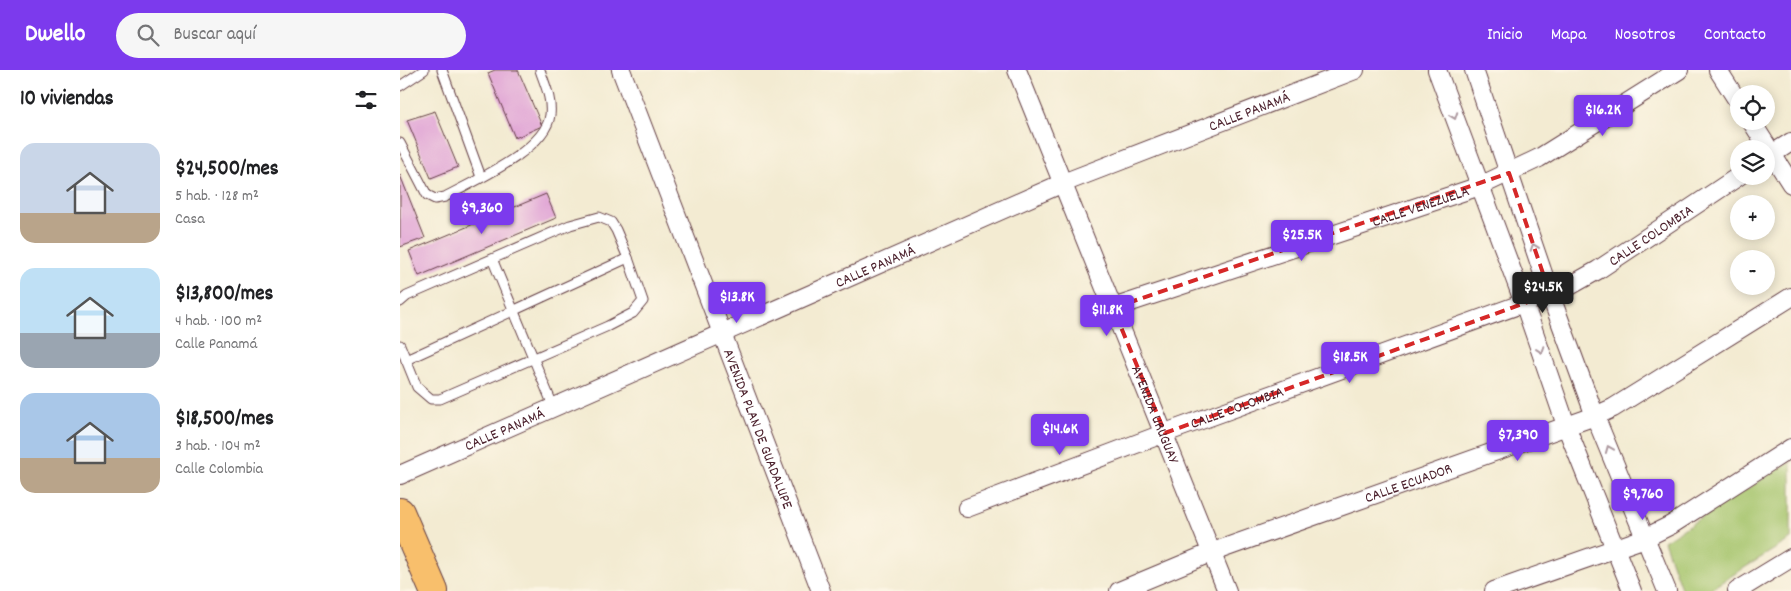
<!DOCTYPE html>
<html lang="es">
<meta charset="utf-8">
<style>
:root{--surface:#fff;--page:#f6f6f6;--text:#202124;--muted:#757577;--accent:#7c3aed}
body{margin:0;font-family:Dekko,sans-serif;background:var(--page);color:var(--text);height:100vh;display:flex;flex-direction:column;font-size:19px;white-space:nowrap}
*{box-sizing:border-box;margin:0}
p{font-size:16px;color:var(--muted)}
.icon{flex:none;width:28px;height:28px;fill:none;stroke:currentColor;stroke-width:2;stroke-linecap:round;stroke-linejoin:round}
.map{position:relative;flex:1;overflow:hidden}
.drawer{display:flex;flex-direction:column;background:var(--surface);width:400px}
.drawer>*{flex:none}
.fabs{position:absolute;left:1330px;top:15px;display:grid;gap:10px}
.fabs a{display:grid;place-items:center;width:45px;height:45px;border-radius:50%;background:var(--surface);box-shadow:0 2px 12px #0003;font-size:25px}
.price{position:absolute;translate:-50% -42px;padding:0 11px;border-radius:5px;background:var(--accent);color:#fff;font-size:16px;line-height:32px;filter:drop-shadow(0 1px 2px #0008)}
.price::after{content:'';position:absolute;left:50%;top:30px;width:15px;height:11px;margin-left:-8px;background:inherit;clip-path:polygon(0 0,100% 0,50% 100%)}
.price.selected{background:#222;color:#fff}
ul{padding:0;list-style:none}
li{display:flex;align-items:center;gap:15px;height:125px;padding:0 20px}
li span{display:grid;place-items:center;flex:none;width:140px;height:100px;border-radius:15px;color:#555}
li>.icon{margin-inline-start:auto}
span .icon{width:60px;height:60px;fill:#fffc;stroke-width:1}
li b{font-size:21px}
h2{display:flex;justify-content:space-between;align-items:center;height:60px;padding:0 20px;font-size:21px}
header{display:flex;align-items:center;gap:30px;box-sizing:border-box;height:70px;padding:0 25px;background:var(--accent);color:#fff}
header strong{font-size:24px}
nav{display:flex;gap:28px;margin-inline-start:auto;font-size:18px}
.search{width:350px;height:45px;background:var(--page);display:flex;align-items:center;gap:12px;box-sizing:border-box;padding:0 18px;border-radius:28px;color:var(--muted);font-size:19px}
main{display:flex;flex:1;min-height:0}
.map>svg:first-child{display:block}
</style>
<header>
<strong>Dwello</strong>
<div class="search"><svg class="icon" aria-label="search" viewBox="0 0 24 24"><circle cx="10" cy="10" r="6"/><path d="M15 15l6 6"/></svg>Buscar aquí</div>
<nav><a>Inicio</a><a>Mapa</a><a>Nosotros</a><a>Contacto</a></nav>
</header>
<main>
<section class="drawer">
<h2>10 viviendas<svg class="icon" aria-label="filters" viewBox="0 0 24 24"><path d="M4 7h16M4 17h16"/><circle cx="9" cy="7" r="2"/><circle cx="15" cy="17" r="2"/></svg></h2>
<ul>
<li><span style="background:linear-gradient(#c9d6e8 70%,#b9a48a 0)"><svg class="icon" aria-label="home" viewBox="0 0 24 24"><path d="M3 11l9-7 9 7M6 9v11h12V9"/></svg></span><div><b>$24,500/mes</b><p>5 hab. · 128 m²</p><p>Casa</p></div></li>
<li><span style="background:linear-gradient(#bfe0f5 65%,#9aa5b1 0)"><svg class="icon" aria-label="home" viewBox="0 0 24 24"><path d="M3 11l9-7 9 7M6 9v11h12V9"/></svg></span><div><b>$13,800/mes</b><p>4 hab. · 100 m²</p><p>Calle Panamá</p></div></li>
<li><span style="background:linear-gradient(#a9c7e8 65%,#b9a48a 0)"><svg class="icon" aria-label="home" viewBox="0 0 24 24"><path d="M3 11l9-7 9 7M6 9v11h12V9"/></svg></span><div><b>$18,500/mes</b><p>3 hab. · 104 m²</p><p>Calle Colombia</p></div></li>
</ul>
</section>
<div class="map">
<svg width="1391" height="521" viewBox="0 0 1391 521">
<rect width="100%" height="100%" fill="#fcf5e5"/>
<filter id="ink" filterUnits="userSpaceOnUse"><feTurbulence type="fractalNoise" baseFrequency=".02" numOctaves="2"/><feDisplacementMap in="SourceGraphic" scale="10" xChannelSelector="R" yChannelSelector="G"/><feConvolveMatrix kernelMatrix="1 2 1 2 8 2 1 2 1" color-interpolation-filters="sRGB"/></filter>
<filter id="wash" filterUnits="userSpaceOnUse"><feTurbulence type="fractalNoise" baseFrequency=".0096" numOctaves="4" result="noise"/><feDisplacementMap in="SourceGraphic" scale="20" xChannelSelector="R" yChannelSelector="G"/><feGaussianBlur stdDeviation="1.12" result="paint"/><feColorMatrix in="noise" values="0 0 0 0 0 0 0 0 0 0 0 0 0 0 0 0 0 1.4 0 .05"/><feComposite in="paint" operator="in"/></filter>
<g filter="url(#wash)">
<rect width="100%" height="100%" fill="#f3ebd2"/>
<path fill="#a5c46c" stroke="#78724c" d="M1391,391V469L1307,521H1282L1264,471Z"/>
<g id="blocks">
<g fill="#de9dd4">
<path d="M95,0H118L142,56L115,68L88,3Z"/>
<path d="M35,41L58,97L31,108L7,50Z"/>
<path d="M0,105L25,168L0,177Z"/>
<path d="M146,124L156,148L19,206L9,181Z"/>
</g>
</g>
</g>
<g filter="url(#ink)">
<use href="#blocks" fill-opacity="0" stroke="#633e44" stroke-width="1"/>
<g fill="none" stroke-linecap="round" stroke-linejoin="round">
<defs>
<g id="lane">
<path d="M42,0L81,107"/>
<path d="M0,16L24,0"/>
<path d="M0,73L27,125L35,129L45,127C72,112 146,80 150,45C152,29 145,15 140,0"/>
<path d="M93,191L154,338"/>
<path d="M0,232L7,226L170,155L199,147L211,152L216,160L228,188L243,231L233,243L208,256L40,329H31L17,317L0,275"/>
<path d="M6,290L228,188"/>
</g>
<g id="street">
<path id="s1" d="M221,0L421,521"/>
<path id="s2" d="M617,0L827,521"/>
<path d="M1037,0L1124,233L1167,358L1232,521"/>
<path d="M1074,0L1150,224L1195,346L1267,521"/>
<path d="M1318,0L1339,33"/>
<path d="M1351,51L1391,114"/>
<path d="M1366,88L1391,72"/>
<path id="s3" d="M713,238L1080,116L1139,88L1279,0"/>
<path id="s4" d="M0,405L663,113L955,0"/>
<path id="s5" d="M567,438L765,363L1168,217L1198,200L1339,106"/>
<path id="s6" d="M719,521L810,483L1195,346L1213,338L1391,227"/>
<path d="M1094,521L1245,468L1271,455L1391,378"/>
<path d="M1337,521L1391,488"/>
</g>
<path id="primary" d="M0,442L34,521"/>
</defs>
<use href="#lane" stroke="#633e44" stroke-width="11"/>
<use href="#street" stroke="#633e44" stroke-width="20"/>
<use href="#primary" stroke="#633e44" stroke-width="30"/>
<use href="#lane" stroke="#fff" stroke-width="9"/>
<use href="#street" stroke="#fff" stroke-width="18"/>
<use href="#primary" stroke="#f8bf6c" stroke-width="28"/>
</g>
<defs><path id="oneway-chevron" d="M-2-3.5L2.5 0L-2 3.5" fill="none" stroke-width="1.6" stroke-linecap="round" stroke-linejoin="round" transform="scale(1.25)"/></defs>
<g stroke="#ae9aa0">
<use href="#oneway-chevron" transform="translate(1054 46) rotate(70)"/>
<use href="#oneway-chevron" transform="translate(1134 177) rotate(-109)"/>
<use href="#oneway-chevron" transform="translate(1141 280) rotate(71)"/>
<use href="#oneway-chevron" transform="translate(1209 379) rotate(-112)"/>
</g>
</g>
<path fill="none" stroke="#d62828" stroke-width="4" stroke-dasharray="10 6" stroke-linejoin="round" d="M1109,103L1150,224L765,363L713,238Z"/>
<g text-anchor="middle" stroke-width="4.5" stroke-linejoin="round" paint-order="stroke">
<g font-size="15" fill="#4a1f2b" stroke="#fcf5e5">
<text dy="5" stroke="none"><textPath href="#s4" startOffset="924">CALLE PANAMÁ</textPath></text>
<text dy="5" stroke="none"><textPath href="#s3" startOffset="324">CALLE VENEZUELA</textPath></text>
<text dy="5" stroke="none"><textPath href="#s5" startOffset="738">CALLE COLOMBIA</textPath></text>
<text dy="5" stroke="none"><textPath href="#s4" startOffset="519">CALLE PANAMÁ</textPath></text>
<text dy="5" stroke="none"><textPath href="#s5" startOffset="288">CALLE COLOMBIA</textPath></text>
<text dy="5" stroke="none"><textPath href="#s2" startOffset="371">AVENIDA URUGUAY</textPath></text>
<text dy="5" stroke="none"><textPath href="#s1" startOffset="384">AVENIDA PLAN DE GUADALUPE</textPath></text>
<text dy="5" stroke="none"><textPath href="#s4" startOffset="114">CALLE PANAMÁ</textPath></text>
<text dy="5" stroke="none"><textPath href="#s6" startOffset="309">CALLE ECUADOR</textPath></text>
</g>
</g>
</svg>
<div class="fabs">
<a><svg class="icon" aria-label="locate" viewBox="0 0 24 24"><circle cx="12" cy="12" r="6"/><path d="M12 2v4M12 18v4M2 12h4M18 12h4"/></svg></a>
<a><svg class="icon" aria-label="layers" viewBox="0 0 24 24"><path d="M12 4l9 5-9 5-9-5zM3 14l9 5 9-5"/></svg></a>
<a>+</a>
<a>−</a>
</div>
<b class="price" style="left:1203px;top:67px">$16.2K</b>
<b class="price" style="left:82px;top:165px">$9,360</b>
<b class="price" style="left:902px;top:192px">$25.5K</b>
<b class="price selected" style="left:1143px;top:244px">$24.5K</b>
<b class="price" style="left:337px;top:254px">$13.8K</b>
<b class="price" style="left:707px;top:267px">$11.8K</b>
<b class="price" style="left:950px;top:314px">$18.5K</b>
<b class="price" style="left:660px;top:386px">$14.6K</b>
<b class="price" style="left:1118px;top:392px">$7,390</b>
<b class="price" style="left:1243px;top:451px">$9,760</b>
</div>
</main>
